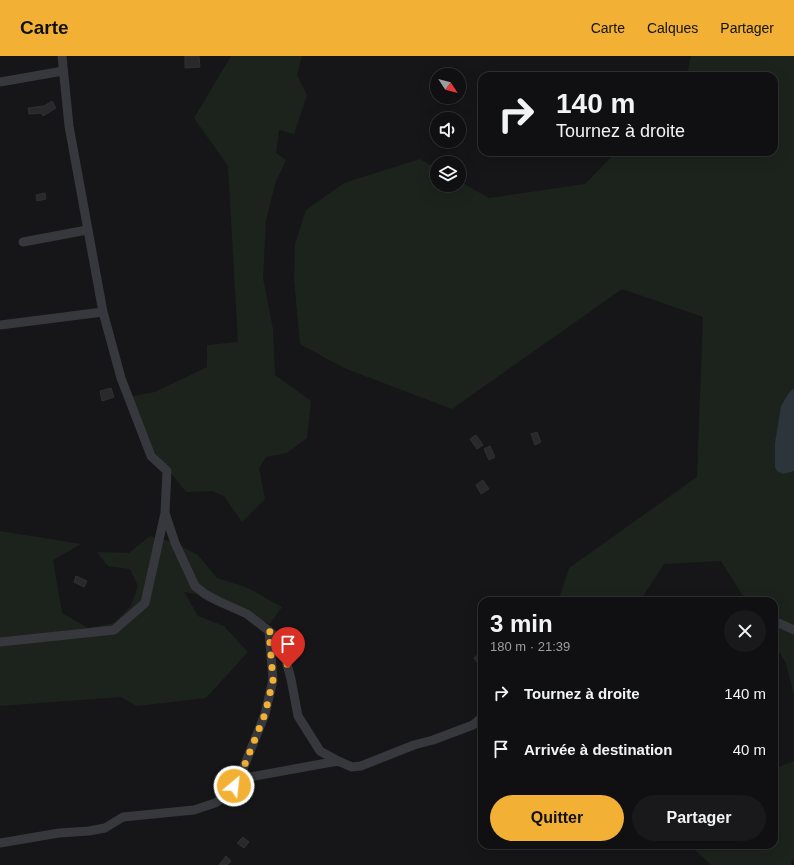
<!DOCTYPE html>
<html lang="fr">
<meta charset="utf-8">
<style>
body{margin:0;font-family:Arial,sans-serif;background:#19191b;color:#f1f3f6;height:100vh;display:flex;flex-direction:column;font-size:15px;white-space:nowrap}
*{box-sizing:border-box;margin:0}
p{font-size:13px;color:#9c9d9f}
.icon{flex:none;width:22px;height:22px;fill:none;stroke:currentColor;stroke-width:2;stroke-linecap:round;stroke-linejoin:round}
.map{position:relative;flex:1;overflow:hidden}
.panel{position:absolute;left:478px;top:541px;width:300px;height:252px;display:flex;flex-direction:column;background:#101012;border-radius:12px;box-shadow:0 4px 16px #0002,0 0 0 1px #303032}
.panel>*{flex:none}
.banner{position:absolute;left:478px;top:16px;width:300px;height:84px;border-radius:12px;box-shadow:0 4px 16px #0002,0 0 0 1px #303032;background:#101012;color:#f1f3f6;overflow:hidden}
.needle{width:26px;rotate:126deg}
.controls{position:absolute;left:430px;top:12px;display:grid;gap:8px}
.controls a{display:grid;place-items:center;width:36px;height:36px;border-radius:50%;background:#101012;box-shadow:0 4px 16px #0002,0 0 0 1px #303032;font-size:20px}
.pin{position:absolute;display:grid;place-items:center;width:34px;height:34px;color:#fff;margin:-41px -17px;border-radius:50% 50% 50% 0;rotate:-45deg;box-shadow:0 0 4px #0007}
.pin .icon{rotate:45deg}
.me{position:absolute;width:44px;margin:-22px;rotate:28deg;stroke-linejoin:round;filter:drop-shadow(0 0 3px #0008)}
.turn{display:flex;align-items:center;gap:14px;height:84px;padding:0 12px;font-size:18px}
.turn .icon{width:52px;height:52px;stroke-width:2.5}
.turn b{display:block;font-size:28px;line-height:34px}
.round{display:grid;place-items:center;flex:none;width:42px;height:42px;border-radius:21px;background:#19191b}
.headline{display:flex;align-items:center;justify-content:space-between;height:68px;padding:0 12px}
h1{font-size:24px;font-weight:700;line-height:30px}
.cta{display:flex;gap:8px;margin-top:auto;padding:8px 12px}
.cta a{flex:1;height:46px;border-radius:24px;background:#f2b134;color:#111;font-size:16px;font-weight:700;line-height:46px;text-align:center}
.cta a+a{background:#19191b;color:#f1f3f6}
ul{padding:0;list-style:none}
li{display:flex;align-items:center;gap:12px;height:56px;padding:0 12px}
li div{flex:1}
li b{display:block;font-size:15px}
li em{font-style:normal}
header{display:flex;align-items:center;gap:24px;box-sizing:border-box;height:56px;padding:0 20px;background:#f2b134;color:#111}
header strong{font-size:19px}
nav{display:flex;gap:22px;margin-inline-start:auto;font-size:14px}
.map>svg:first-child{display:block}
.green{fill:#1c231d}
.water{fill:#2c353c}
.building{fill:#29292c;stroke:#303034}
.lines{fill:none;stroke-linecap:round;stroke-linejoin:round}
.street{stroke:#37383d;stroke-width:9}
.route{stroke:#f2b134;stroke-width:7;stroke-dasharray:0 12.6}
</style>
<header>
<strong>Carte</strong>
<nav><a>Carte</a><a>Calques</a><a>Partager</a></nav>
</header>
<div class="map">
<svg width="794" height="809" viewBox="0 0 794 809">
<rect width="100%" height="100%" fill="#161618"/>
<path class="green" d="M231,0h71l-5,19 10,20 -13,39 -15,-4 -3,23 10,7 -11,24 -9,37 -3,57 10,51 2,46 36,26 -4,37 -20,15 -21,4 -7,11 6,31 -23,23 -18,-26 -12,-5 -26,1 -42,-53 -16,-42 27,-5 52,-25v-22l31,-3 -10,-176 -34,-48z
M691,0h103v640l-8,-33 -12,-19v-43h-28l-25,-40 -57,3 -24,37 -80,-5 9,-28 128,-91 6,-160 -81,-28 -170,120 -108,-41 -44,-24 -6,-65 1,-35 11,-34 38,-27 76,-24 17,10v16h22v-4l30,17 96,-14 31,-32h158v-76h-87z
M0,475l81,13 -28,16 9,53 26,15 26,-5 17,-17 7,-20 -8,-17 -22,-3 -11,-14 32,1 21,-17 25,7 23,12 19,23 29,9 36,20 -12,17 -63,-23 -11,-7 -12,-2 14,24 26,10 24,26 -42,46 -69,8 -16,-9 -121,9z
M794,705v97l-3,4 1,3h-81l-21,-20h84v-76z"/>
<path class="water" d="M794,332v83l-11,3 -6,-3 -2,-4v-24l6,-37 8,-13z"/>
<path class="building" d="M185,0h14l1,11 -15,1z
M52,45l4,7 -13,8 -2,-3 -12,1 -1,-6 16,-2z
M45,137l1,6 -9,2 -1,-6z
M111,332l3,9 -12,4 -2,-10z
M537,376l4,10 -6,3 -4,-11z
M476,379l7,10 -6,4 -7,-10z
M490,390l5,11 -6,3 -5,-11z
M483,424l6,9 -8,5 -5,-9z
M76,520l11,5 -3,6 -10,-5z
M482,595v17l-8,-10z
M243,781l6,5 -5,6 -7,-5z
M226,800l5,5 -4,4h-8z"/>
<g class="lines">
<path class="street" d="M0,26l63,-11
M23,186l64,-12
M0,269l103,-13
M774,565l20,9
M269,575l7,6 6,9 9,33 7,37 22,35 18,10
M0,586l114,-12 31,-27 20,-90
M239,723l99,-18 14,6 9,-1 53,-21 19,-5 40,-15 9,-8
M0,787l59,-10 30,-2 16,-3 18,-11 71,-7 21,-7 14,-9 10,-15 26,-65 8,-34 -4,-49 -22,-17 -29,-13 -13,-7 -10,-8 -20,-43 -10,-30 2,-42 -16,-15 -30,-78 -18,-66 -34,-186 -7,-70"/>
</g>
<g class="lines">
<path class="route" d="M234,730l5,-7 26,-65 8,-34 -4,-49c13,11 15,21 19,37"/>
</g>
</svg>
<div class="controls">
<a><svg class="needle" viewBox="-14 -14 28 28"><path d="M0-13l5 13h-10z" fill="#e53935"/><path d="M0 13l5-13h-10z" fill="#9c9d9f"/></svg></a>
<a><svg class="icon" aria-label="sound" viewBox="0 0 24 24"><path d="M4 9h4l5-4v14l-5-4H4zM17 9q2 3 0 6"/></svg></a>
<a><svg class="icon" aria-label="layers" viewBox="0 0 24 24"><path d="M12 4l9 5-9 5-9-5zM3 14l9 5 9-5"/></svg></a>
</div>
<div class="pin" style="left:288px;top:612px;background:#d93025"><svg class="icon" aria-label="arrive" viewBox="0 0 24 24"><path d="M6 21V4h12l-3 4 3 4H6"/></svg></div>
<svg class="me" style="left:234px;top:730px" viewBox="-20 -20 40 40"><circle r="17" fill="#f2b134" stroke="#fff" stroke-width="3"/><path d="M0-11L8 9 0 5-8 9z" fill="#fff"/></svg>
<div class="banner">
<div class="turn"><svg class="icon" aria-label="right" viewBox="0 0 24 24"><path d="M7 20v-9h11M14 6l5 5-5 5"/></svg><div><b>140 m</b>Tournez à droite</div></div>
</div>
<section class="panel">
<div class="headline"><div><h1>3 min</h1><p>180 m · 21:39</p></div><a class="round"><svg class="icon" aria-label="close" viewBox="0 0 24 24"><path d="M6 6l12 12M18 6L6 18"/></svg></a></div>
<ul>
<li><svg class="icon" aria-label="right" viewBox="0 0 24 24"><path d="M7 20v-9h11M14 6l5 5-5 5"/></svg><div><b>Tournez à droite</b></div><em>140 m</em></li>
<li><svg class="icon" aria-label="arrive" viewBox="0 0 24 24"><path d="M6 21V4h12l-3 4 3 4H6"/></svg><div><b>Arrivée à destination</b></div><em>40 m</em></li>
</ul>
<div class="cta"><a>Quitter</a><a>Partager</a></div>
</section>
</div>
